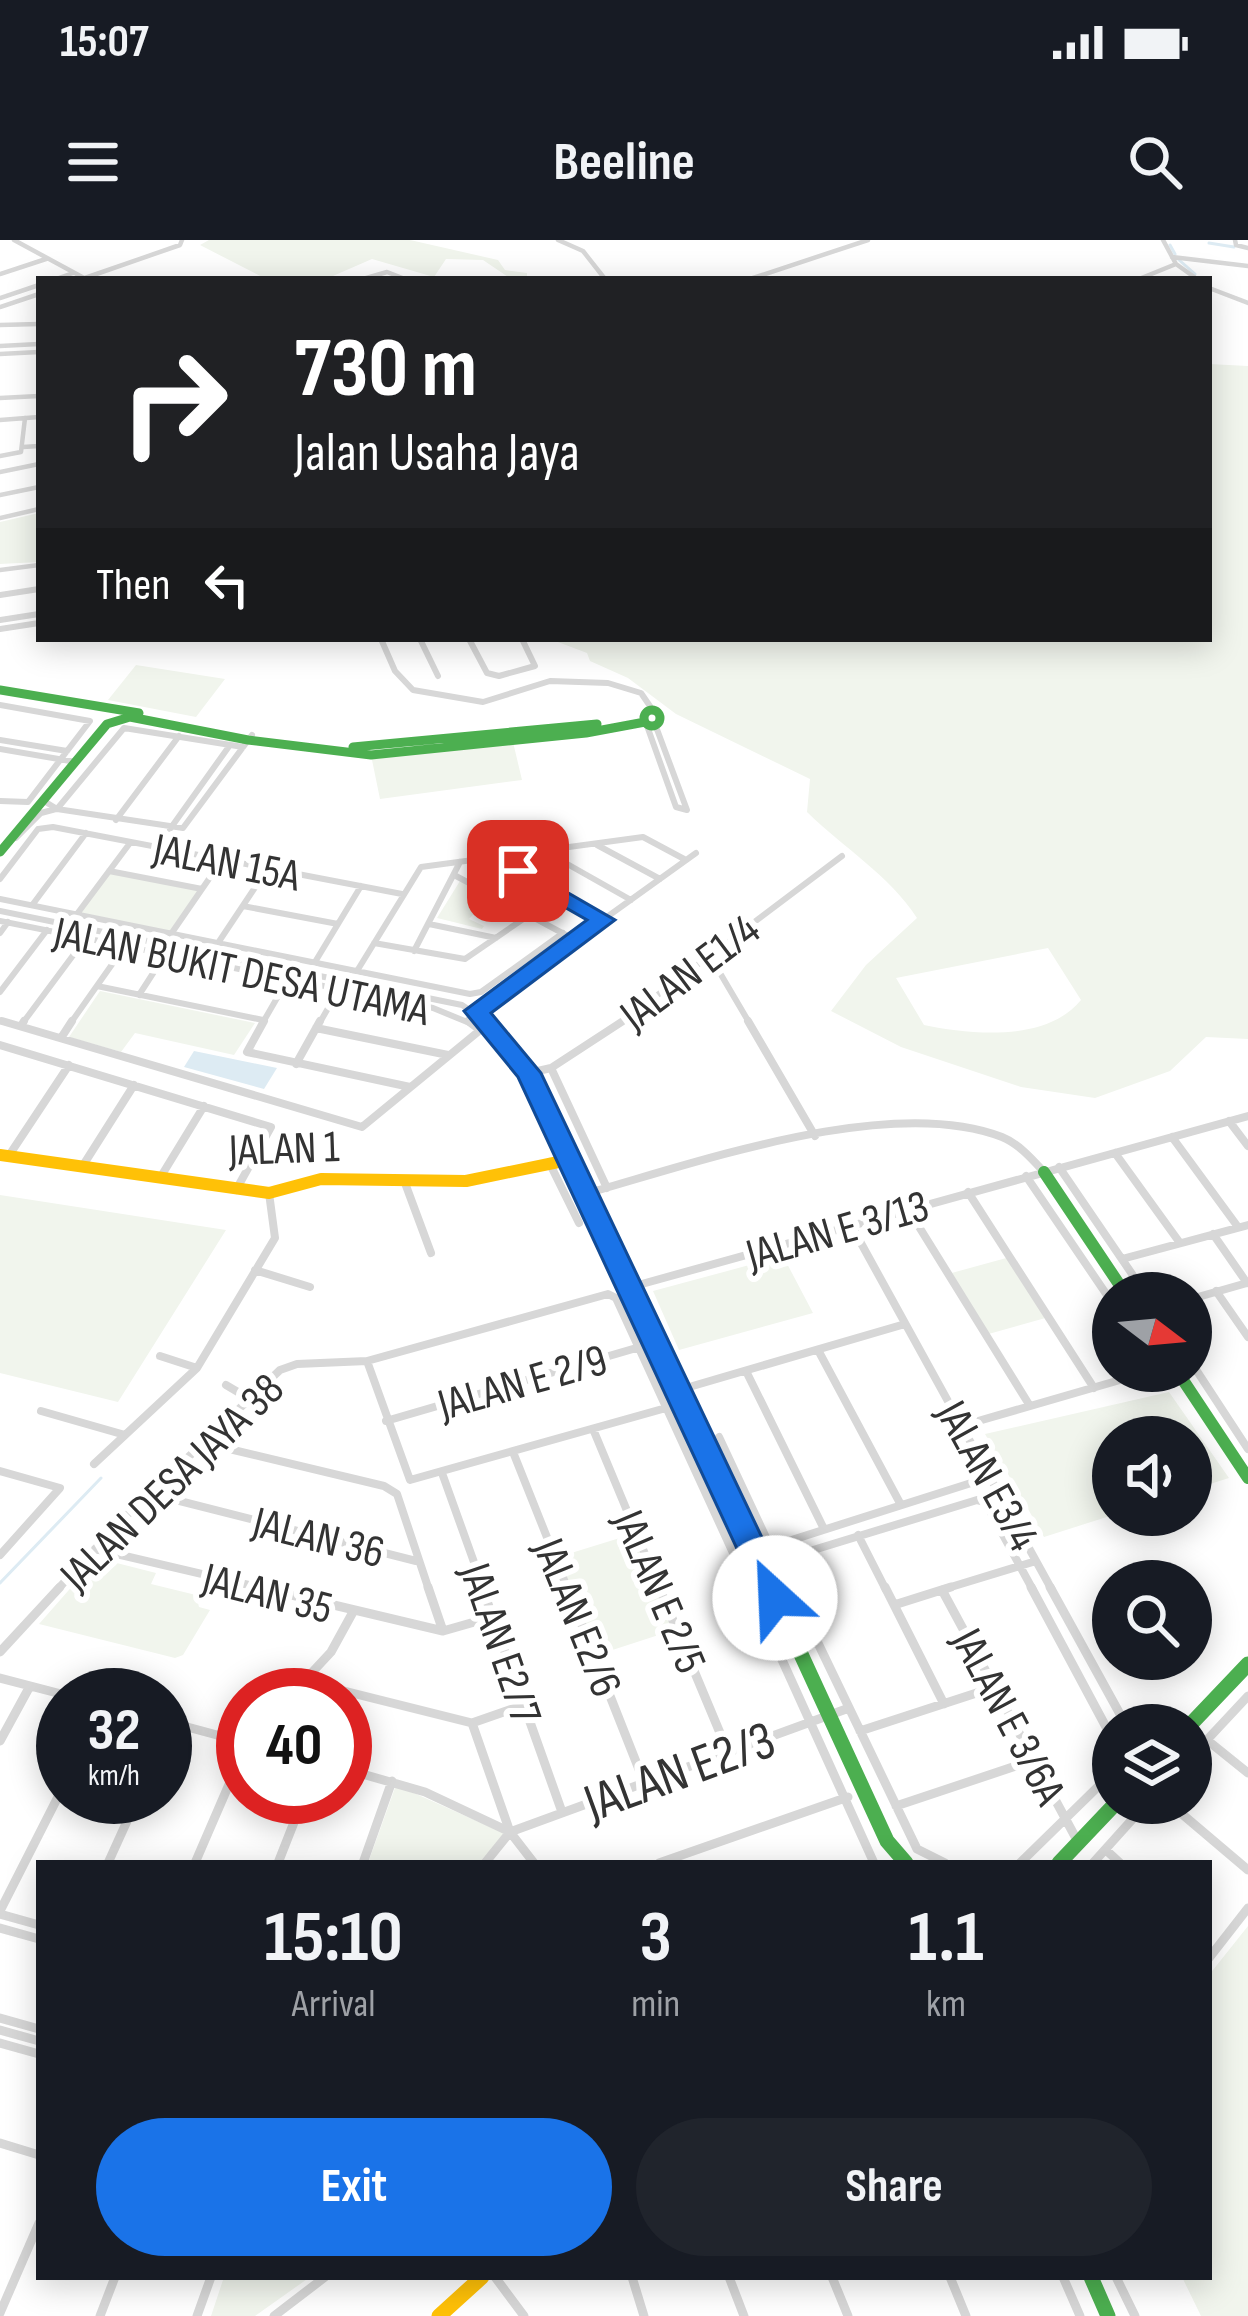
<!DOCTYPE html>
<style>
body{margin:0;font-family:"Sofia Sans Condensed",sans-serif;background:#20242c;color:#f1f3f6;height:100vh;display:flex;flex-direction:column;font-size:45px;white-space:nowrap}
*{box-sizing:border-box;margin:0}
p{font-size:39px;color:#9ea1a6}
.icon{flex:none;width:66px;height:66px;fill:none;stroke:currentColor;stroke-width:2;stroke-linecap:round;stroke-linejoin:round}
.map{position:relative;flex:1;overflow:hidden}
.drawer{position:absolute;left:36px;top:1620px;width:1176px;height:420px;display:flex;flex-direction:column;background:#171b24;border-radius:0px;box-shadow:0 6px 30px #0003}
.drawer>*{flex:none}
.guide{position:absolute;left:36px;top:36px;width:1176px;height:366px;border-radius:0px;box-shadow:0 6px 30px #0003;background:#202124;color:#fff;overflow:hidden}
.needle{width:78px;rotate:106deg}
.buttons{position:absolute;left:1092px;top:1032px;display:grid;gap:24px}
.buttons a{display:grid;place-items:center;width:120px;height:120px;border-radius:50%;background:#171b24;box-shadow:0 6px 30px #0003;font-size:60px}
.speed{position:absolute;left:36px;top:1428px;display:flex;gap:24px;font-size:60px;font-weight:700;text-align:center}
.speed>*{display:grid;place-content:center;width:156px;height:156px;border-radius:50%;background:#171b24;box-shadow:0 6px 30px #0003;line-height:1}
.speed small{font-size:30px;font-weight:400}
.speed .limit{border:18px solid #d22;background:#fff;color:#111}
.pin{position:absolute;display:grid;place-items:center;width:102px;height:102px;color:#fff;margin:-51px;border-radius:24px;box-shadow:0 6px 18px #0006}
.me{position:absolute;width:132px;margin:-66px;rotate:335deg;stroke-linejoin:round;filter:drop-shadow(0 0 9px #0008)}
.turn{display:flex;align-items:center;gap:42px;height:252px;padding:0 60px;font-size:54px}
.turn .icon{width:156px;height:156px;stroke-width:2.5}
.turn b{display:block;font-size:84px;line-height:102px}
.then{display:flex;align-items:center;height:114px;padding:0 60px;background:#0003;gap:24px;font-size:45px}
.eta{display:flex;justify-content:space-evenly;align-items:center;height:204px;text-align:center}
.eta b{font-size:72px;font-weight:700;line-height:84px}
.button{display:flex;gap:24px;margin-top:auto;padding:24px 60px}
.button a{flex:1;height:138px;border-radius:72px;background:#1a73e8;color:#fff;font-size:48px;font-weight:700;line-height:138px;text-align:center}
.button a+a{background:#20242c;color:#f1f3f6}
.status{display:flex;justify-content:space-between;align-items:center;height:84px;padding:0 60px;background:#171b24;direction:ltr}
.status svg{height:33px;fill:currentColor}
header{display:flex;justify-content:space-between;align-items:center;height:156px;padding:0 60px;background:#171b24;font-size:54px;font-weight:700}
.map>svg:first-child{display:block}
.green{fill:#f1f5ed;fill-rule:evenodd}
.water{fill:#ddebf3}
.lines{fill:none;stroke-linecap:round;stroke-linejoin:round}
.stream{stroke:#ddebf3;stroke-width:3}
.street-far3{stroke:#d7d7d7;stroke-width:4.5}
.street-far2{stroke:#d7d7d7;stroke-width:6}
.street-far1{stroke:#d7d7d7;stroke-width:8}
.street{stroke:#d7d7d7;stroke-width:9}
.fast-far2{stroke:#4caf50;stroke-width:9}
.fast-far1{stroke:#4caf50;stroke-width:12}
.fast{stroke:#4caf50;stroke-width:15}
.slow-far1{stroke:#ffc107;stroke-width:12}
.slow{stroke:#ffc107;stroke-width:15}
.route{fill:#1a73e8;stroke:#114b97;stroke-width:3}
.labels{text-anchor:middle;stroke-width:12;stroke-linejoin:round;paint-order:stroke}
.street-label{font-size:45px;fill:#333;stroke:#fff}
.near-street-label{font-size:54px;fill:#333;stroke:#fff}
</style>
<div class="status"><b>15:07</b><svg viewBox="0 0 49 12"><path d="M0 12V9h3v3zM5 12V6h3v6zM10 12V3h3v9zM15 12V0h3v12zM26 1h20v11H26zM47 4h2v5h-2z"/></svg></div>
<header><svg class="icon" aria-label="menu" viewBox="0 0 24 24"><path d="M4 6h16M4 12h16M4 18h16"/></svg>Beeline<svg class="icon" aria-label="search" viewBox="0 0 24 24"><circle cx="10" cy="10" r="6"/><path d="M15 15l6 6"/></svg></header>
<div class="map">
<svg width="1248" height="2076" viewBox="0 0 1248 2076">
<rect width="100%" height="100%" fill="#fff"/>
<path class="green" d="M209,0h201l88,20 7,10 22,3v6h-16l-28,-19 -37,-1 -12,18 -62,-18 -46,20h-60l-66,-34z
M1209,124l39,2v673l-42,-2 -36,34 -75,27 -74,-11 -120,-40 -70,-36 35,-46 51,-47c-28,-43 -73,-70 -110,-106l3,-33 -134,-65 -48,-36 -38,-17 -3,-8 -37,-14h659zM1048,708l33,52c-34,42 -109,35 -157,25l-28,-47z
M39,273v49l-39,2v-42z
M136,425l89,14 -29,38 -88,-17z
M513,502l9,38 -142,19 -9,-44z
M109,631l93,18 -31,45 -94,-20z
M460,641l49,24 -5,5 -18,-9 -17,18 15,7 -2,3 -45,-11z
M100,751l155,32 -21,32 -99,-22 -14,19 -52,-15z
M0,955l226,35 -108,172 -118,-29z
M783,1016l30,57 -134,37 -26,-59z
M1010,1017l39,60 -64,18 -37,-61z
M1169,1152l60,86 -38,12v-53h-78v78l-69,22 -59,-103z
M636,1293l41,96 -83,27 -39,-98z
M97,1318l59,15 -5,11 45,11 3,12 11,3 -27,45 -8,3 -136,-34z
M396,1545l110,49 -25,29h-113z
M1248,1686v390h-47l-19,-39h27v-302z
M224,2037h86l-55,39h-44z"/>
<path class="water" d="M194,811l83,17 -13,21 -80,-22z"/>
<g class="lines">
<path class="stream" d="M1209,3l25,4
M1170,5l5,9
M1178,19l17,15
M0,1343l101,-105"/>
<path class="street-far3" d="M14,0l70,38
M558,0l25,11 22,28
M1163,0l13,24 21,15
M1235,0l1,5 12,3
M1172,17l76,9
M0,34l46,-15
M56,39l17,-6
M82,39l98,-34 2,-5
M363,39l24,-7 18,7
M750,39l118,-39
M1139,39l37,-15
M1209,48l39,15
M0,58l39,-13
M0,67l39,-13
M0,85l39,-1
M0,106l39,-2
M0,114l39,-2
M0,158l39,-2
M0,180l39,-3
M23,207l16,-1
M0,216l21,-4 4,-34
M0,232l39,-8
M0,255l39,-8
M0,278l39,-9
M0,330l39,-5"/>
<path class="street-far2" d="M0,355l39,-6
M0,380l39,-6
M0,389l39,-6
M381,399l14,32 18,19 70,12 67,-21 58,2 33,10 13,19
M420,399l18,37
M469,399l18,34 12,3 36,-10 -13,-27
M0,465l90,16 -62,81 -28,-1
M646,483l30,84 11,3 -32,-86
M0,500l67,11
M0,509l76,13
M44,561l13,8 126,19 69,-93
M57,569l67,-81 119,19
M116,580l63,-84
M170,589l60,-84
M16,598l25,-25 15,-4
M597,605l63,34
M546,612l85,48
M495,619l108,61
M109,631l93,18
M456,636l110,59
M0,639l38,-50 15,-2 349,67
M0,659l470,95 11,-2 82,-59
M33,664l53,-71
M243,666l95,18
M0,671l462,94 29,19
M77,674l53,-71
M0,681l433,87 39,16
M429,684l67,14
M0,693l8,-11
M171,694l51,-74
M218,703l50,-75
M374,703l91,16 64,-44
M414,711l46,-89
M710,716l40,68
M315,722l46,-76
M357,731l64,-104 222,-30 43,23
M97,746l166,34
M0,752l47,-62
M139,755l33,-51
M476,771l220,-158
M0,781l12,3
M22,784l64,-86
M70,784l55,-78
M262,784l26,-45
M319,784l20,-35
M619,784l223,-168"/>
<path class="street-far1" d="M2,781l360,106 128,-105
M264,781l-17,31 163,35
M468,781l12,9
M488,781l40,49 43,86
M748,781l67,115
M21,786l3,-5
M316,788l132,27
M61,798l11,-17
M0,805l271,82 -35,63
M296,824l24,-43
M551,828l56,120
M529,833l22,-5 72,-47
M1229,881l19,25
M1172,897l66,90
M1115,913l65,90
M8,917l61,-92
M549,922l30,61
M82,927l52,-82
M1059,927l86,126
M1026,936l87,128
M160,938l44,-72
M405,943l26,70
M968,952l126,196
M588,953c111,-31 303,-99 414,-56 17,7 30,22 42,35
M908,969l122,197
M851,985l201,365
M1213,994l34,49
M1122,1019l126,-34
M255,1030l55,17
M631,1047l617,-171
M1216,1051l32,46
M1191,1059l56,-16
M818,1110l83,155
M160,1116l37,12
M367,1121l43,119 256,-72
M1191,1122l57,87
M746,1131l78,158
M226,1145l22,13
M679,1150l226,-66
M41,1171l84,24
M386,1181l271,-79
M961,1186l190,-55
M593,1189l67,161
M719,1197l51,109
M204,1203l180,43 13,8 32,96
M513,1212l55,138
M94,1224l103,-96 78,-130 -6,-45
M0,1231l60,17 -60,67
M442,1233l42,117
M152,1254l264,67
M858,1295l28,55
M95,1309l175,41
M754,1312l236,-75
M778,1320l15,30
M761,1326l216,-66 8,2 48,88
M57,1350l66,-71 157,-149 17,-6 70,-3 241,-67 8,4 134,292
M941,1350l95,-29"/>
<path class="street" d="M258,1347l185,44 49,-14
M428,1347l15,44
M482,1347l80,225
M567,1347l77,195
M659,1347l69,165
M749,1347l125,276
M791,1347l126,262 28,14
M885,1347l59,117
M1031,1347l82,153
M1050,1347l76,138
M942,1350l136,252
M894,1365l57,-18
M0,1412l60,-65
M0,1438l65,17
M304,1441l168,42
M291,1455l40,-43 22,-40
M165,1481l78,21
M472,1483l38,109 24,31
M472,1483l52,-18
M860,1491l135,-44
M165,1499l7,-16
M1207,1500l41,33
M0,1501l30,-55
M1191,1517l57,-61
M345,1529l80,23 85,40
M1169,1563l79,67
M896,1566l138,-46
M510,1592l339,-124
M1106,1610l14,13
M108,1623l30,-66
M195,1623l48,-111
M278,1623l26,-66
M363,1623l29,-82
M485,1623l25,-31
M659,1623l189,-66
M1020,1623l93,-91
M1093,1623l54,-60
M0,1671l63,-124
M0,1674l39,11
M0,1688l39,11
M1209,1718l39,-50
M0,1778l39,11
M0,1790l39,11
M0,1803l39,11
M0,1903l39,12
M495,2037l29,39
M632,2037l12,39
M729,2037l15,39
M832,2037l16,39
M950,2037l16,39
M1063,2037l17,39
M1116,2037l19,39
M0,2073l39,-90
M100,2076l15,-39
M197,2076l14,-39
M274,2076l51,-39"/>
<path class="fast-far2" d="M0,450l139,23
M644 478a8 8 0 1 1 16 0a8 8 0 1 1-16 0Z
M353,507l244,-23
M0,612l107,-128 23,-7 118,23 123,15 215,-22 59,-11"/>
<path class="fast-far1" d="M573,919l199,431
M1044,932l81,121
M1177,1131l71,107"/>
<path class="fast" d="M770,1347l117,254 19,22
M1190,1485l58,-61
M1059,1623l57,-60
M1091,2037l17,39"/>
<path class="slow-far1" d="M0,915l269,38 52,-14 145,2 107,-22"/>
<path class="slow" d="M439,2076l43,-39"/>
</g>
<path class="route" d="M518,624l97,56 -124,93 50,60 245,515 4,10 -4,9 -11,4 -11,-4 -246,-530 -54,-66 123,-91 -77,-44v-10z"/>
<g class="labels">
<g class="street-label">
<text transform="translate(227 621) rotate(11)" y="16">JALAN 15A</text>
<text transform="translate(242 730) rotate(12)" y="16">JALAN BUKIT DESA UTAMA</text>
<text transform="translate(689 731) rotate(-37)" y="16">JALAN E1/4</text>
<text transform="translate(284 907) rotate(-2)" y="16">JALAN 1</text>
<text transform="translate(837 989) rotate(-16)" y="16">JALAN E 3/13</text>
<text transform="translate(522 1141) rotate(-16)" y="16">JALAN E 2/9</text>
<text transform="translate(989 1235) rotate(61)" y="16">JALAN E3/4</text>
<text transform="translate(171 1241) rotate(-44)" y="16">JALAN DESA JAYA 38</text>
<text transform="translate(319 1296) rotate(14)" y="16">JALAN 36</text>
<text transform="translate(661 1351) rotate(67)" y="16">JALAN E 2/5</text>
<text transform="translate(268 1352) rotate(14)" y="16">JALAN 35</text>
<text transform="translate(579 1377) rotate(68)" y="16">JALAN E2/6</text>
<text transform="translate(502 1403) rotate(71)" y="16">JALAN E2/7</text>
<text transform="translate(1010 1476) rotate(62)" y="16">JALAN E 3/6A</text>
</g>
<g class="near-street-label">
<text transform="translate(679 1530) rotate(-20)" y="19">JALAN E2/3</text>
</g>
</g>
</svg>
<div class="buttons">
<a><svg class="needle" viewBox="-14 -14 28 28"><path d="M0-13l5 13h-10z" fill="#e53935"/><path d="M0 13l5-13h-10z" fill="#9ea1a6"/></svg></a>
<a><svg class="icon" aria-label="sound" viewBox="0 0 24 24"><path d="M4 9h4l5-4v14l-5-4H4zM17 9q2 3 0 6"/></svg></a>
<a><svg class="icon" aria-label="search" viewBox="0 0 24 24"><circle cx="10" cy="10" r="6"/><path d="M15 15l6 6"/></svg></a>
<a><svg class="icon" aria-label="layers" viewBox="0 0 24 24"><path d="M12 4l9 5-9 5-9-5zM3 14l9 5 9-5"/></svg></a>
</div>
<div class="speed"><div>32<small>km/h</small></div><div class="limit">40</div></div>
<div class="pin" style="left:518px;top:631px;background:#d93025"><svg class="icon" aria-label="arrive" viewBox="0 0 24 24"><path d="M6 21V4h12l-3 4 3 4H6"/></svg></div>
<svg class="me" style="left:775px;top:1358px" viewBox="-20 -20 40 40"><circle r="19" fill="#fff"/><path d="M0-13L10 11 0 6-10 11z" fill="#1a73e8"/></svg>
<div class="guide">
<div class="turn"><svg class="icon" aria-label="right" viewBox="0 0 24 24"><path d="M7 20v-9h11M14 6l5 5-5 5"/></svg><div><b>730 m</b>Jalan Usaha Jaya</div></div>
<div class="then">Then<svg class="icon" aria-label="left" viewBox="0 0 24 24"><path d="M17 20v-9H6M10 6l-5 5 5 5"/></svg></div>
</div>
<section class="drawer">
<div class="eta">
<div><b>15:10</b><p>Arrival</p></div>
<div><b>3</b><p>min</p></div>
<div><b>1.1</b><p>km</p></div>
</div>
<div class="button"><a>Exit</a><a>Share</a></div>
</section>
</div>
